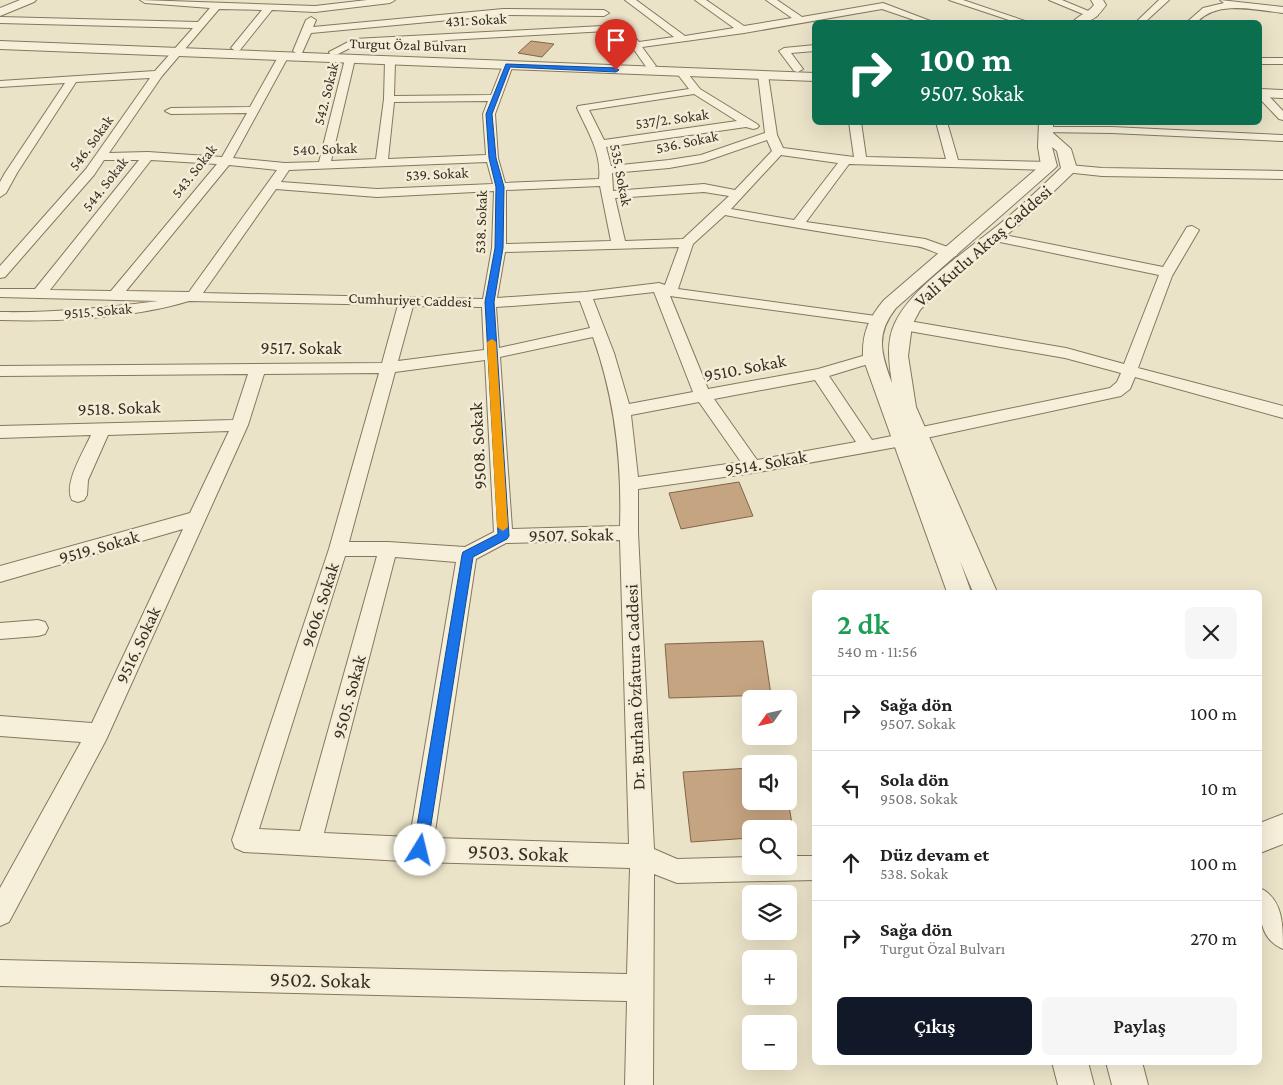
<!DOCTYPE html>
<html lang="tr">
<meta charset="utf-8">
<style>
body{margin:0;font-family:"Crimson Pro",serif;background:#f6f6f6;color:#222;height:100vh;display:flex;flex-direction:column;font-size:19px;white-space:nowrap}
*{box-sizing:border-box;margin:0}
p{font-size:16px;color:#767676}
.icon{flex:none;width:28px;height:28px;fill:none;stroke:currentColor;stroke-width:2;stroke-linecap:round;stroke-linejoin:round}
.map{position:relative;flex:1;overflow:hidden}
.details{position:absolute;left:812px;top:590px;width:450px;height:475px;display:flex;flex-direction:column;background:#fff;border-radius:8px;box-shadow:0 5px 20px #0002}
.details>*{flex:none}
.guide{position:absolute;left:812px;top:20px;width:450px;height:105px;border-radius:8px;box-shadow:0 5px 20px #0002;background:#0b6e4f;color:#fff;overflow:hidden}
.needle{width:32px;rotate:236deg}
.fabs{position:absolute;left:742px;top:690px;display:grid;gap:10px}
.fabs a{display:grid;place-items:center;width:55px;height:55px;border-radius:8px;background:#fff;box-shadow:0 5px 20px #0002;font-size:25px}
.pin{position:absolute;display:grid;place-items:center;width:42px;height:42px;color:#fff;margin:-51px -21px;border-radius:50% 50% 50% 0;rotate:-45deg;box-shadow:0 0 5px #0007}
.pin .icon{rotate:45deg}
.me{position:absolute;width:55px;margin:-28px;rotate:9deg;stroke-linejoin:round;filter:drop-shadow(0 0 4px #0008)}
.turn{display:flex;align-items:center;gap:18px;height:105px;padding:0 25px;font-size:22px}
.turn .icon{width:65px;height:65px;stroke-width:2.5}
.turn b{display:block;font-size:35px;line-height:42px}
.round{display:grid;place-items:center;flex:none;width:52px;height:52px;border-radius:8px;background:#f6f6f6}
.overview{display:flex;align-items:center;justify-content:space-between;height:85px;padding:0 25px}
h1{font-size:30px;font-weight:600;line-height:38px;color:#1e9e55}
.button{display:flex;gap:10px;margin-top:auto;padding:10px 25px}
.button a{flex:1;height:58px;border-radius:8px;background:#111827;color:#fff;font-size:20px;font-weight:600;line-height:58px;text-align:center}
.button a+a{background:#f6f6f6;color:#222}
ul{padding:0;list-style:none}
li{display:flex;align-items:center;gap:15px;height:75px;padding:0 25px;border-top:1px solid #e0e0e0}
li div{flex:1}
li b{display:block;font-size:19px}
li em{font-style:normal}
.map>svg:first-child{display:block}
.building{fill:#c5a481;stroke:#826447}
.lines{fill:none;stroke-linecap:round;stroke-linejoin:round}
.minor-casing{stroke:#85775f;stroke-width:2}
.tertiary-casing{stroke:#85775f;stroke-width:2}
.minor{fill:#f6f0db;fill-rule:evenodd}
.tertiary{fill:#f6f0db;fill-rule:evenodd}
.route{fill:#1a73e8;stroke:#114b97}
.slow{fill:#f59e0b}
.labels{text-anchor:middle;stroke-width:5;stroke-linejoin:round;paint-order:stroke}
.far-street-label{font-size:15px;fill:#372e21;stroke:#f3edd7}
.street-label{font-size:18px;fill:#372e21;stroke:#f3edd7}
.near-street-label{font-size:21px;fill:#372e21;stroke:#f3edd7}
</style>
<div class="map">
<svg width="1283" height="1085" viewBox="0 0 1283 1085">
<rect width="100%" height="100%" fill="#ebe3c8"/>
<path class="building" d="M531,41l23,3 -12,13 -24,-4z
M739,482l14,34 -72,13 -12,-36z
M763,641l8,54 -102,3 -4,-54z
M751,768v33h37l6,34h-5v-6h-38v9l-60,4 -8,-70z"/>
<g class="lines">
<g class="minor-casing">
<path id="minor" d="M140,0l175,6 52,-6h28l-5,3 -75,9 -43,-2 -32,40 -4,1 -5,-3 31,-38 -43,-1 -57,67 -53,77 39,-1 74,5 25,-44 -76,1 -6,-3 6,-3 79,-1 28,-50 5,-3 5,3 -55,101 52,5 34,-1 26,-103 5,-3 5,3 -24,102 45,-2 8,-60 1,-38 5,-3 5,3 -1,35 97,-1 12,-30 5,-3 4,1 1,2 -18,49 3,44 7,25 94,-4c3,-26 -12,-49 -22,-71l1,-2 111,-17 -13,-17 5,-3 4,1 15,19 57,35 2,2 -2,2 -4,1 -7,-2 -140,20 5,19 58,-6 32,-5 64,-22 -7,-58 5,-3 5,3 9,60 6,13 71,9 -5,-35h12l5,35 80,2 -10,-37h11l11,38 91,2 6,4 -6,4 -200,-6 -43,58 119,17 31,11 2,3 -2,3c-13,3 -28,-9 -41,-10 -63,-9 -127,-19 -190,-31l-32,29 -15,45 198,27 5,1 2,3 -2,3 -5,1 -206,-28 38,93 110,-20 55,-16 5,2 3,3 -3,3 -49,15 43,64 30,-6 6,2 2,4 -2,4 -6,2 -149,27 -115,16v44l16,316 23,10 74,-2v9h38v-10h26v24l-138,3 -23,-9 -1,211h-28l2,-84 -627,-15v-26l627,14 3,-106 -210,-6 -176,-10 -9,-4 -3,-8 97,-291 50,-176 -115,1 -16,51 -142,315 -97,182 -9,4v-38l81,-146 -81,-6v-20l92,7 91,-194 -183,53v-16l190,-53 39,-82 -121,4 -20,45 -1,15 -3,5 -6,2 -6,-2c-9,-16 12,-49 19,-65l-91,3v-12l233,-6 15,-46 -248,2v-10l382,-3 16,-58 -209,-4c-55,17 -132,21 -189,19v-8c52,1 106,-4 158,-11l-158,-4v-8h35l104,-129h-35l-10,15 -89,102 -5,1v-12l86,-97 64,-91 -74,4 -59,91 -11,20 -6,4v-15l5,-9 60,-90 -65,4v-6l155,-10 38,-43 -193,-5v-6l198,5 12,-14 -65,-5zM694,94l43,27 -133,19 -15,-30zM488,101l-5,13 3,41 -98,4 6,-57zM767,140l5,11 -37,39 -31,-6 -91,7 -1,-18 57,-5 34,-6zM781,155l57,8 -44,57 -63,-11zM151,160l66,4 -106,127 -61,-1zM487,162l6,22 -116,5 -96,-7 8,-12zM229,165l48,5 -88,122 -63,-1zM600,186l11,55 -105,3v-54zM276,189l101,8 117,-6 -2,57 -9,51 -280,-6zM704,192l25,4 -46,43 -58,2 -10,-43zM679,247l-14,38 -6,-2 -74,9 -88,6 8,-46zM654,292l39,100 -64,12 -15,-51 -21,-54zM580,301l10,27 -91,20 -3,-41zM413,306l69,1 2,43 -86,11zM593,337c22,62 29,123 27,189l-108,3 -12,-172zM485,360l9,172 -29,15 -77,-5h-39l46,-170zM815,380l41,62 -99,18 -43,-61zM699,402l42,60 -103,15 -7,-62zM620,540l9,304 -195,-6 42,-279 30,-16zM345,556h32l-77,275 -41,-2zM395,557l61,5 -46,275 -86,-4z
M625,0h11l49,36 49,-8 -39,-28h11l38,26 48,-8 -26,-18h11l25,17 81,-14 50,19h-13l-38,-13 -138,24 -102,14 14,19 -5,3 -4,-1 -22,-31 2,-2h6l6,7 35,-5z
M949,0h14l65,22h-13z
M1049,0h13l36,15 -2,2h-6z
M1159,0h10l-24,22h-9z
M1220,0l63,7v6c-28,-3 -65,-13 -86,9h-10l16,-14 21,-5z
M503,9l101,1 5,3 -5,3 -101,-1 -192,18 -9,20 -4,1 -5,-3 13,-31 5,-3 5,3 -3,7z
M622,25l3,1v4l-269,15 -18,9h-8l-1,-2 25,-13z
M815,45v6l-24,2 12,16 -5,3 -4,-1 -15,-20 5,-3z
M1260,58h23v6h-23z
M1260,90l4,1 19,20v9l-4,-1 -19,-20z
M1047,127h65l171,8v6l-171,-8 -69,-1 -2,-2 2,-2z
M1069,165l33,3 181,3v8l-181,-3 -37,-4 -2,-3 2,-3z
M1192,226l7,4 -27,46 -34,92 145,38v12l-148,-41 -5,12 -9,7 -204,44 -6,-2 -2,-4 2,-4 6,-2 193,-40 7,-6 4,-9 -56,-15 -162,-28 -5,-2 -2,-3 2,-3 5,-2 163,28 58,16 35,-89 -164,-34 -5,-1 -2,-3 2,-3 5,-1 168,34 24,-40z
M38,620l7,2 3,6 -3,6 -7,2 -38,3v-16z
M1260,888c23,11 23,37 23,61 -26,-11 -23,-37 -23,-61z"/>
</g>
<g class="tertiary-casing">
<path id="tertiary" d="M20,0h16l-2,2 -34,14v-8z
M1091,0h12l3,5c-11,15 -14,17 -33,17 4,-6 15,-9 21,-17z
M0,41l815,32v8l-815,-32z
M1260,89l23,1v8l-23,-1z
M1039,122h14v11l18,16 6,20 -56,54 -91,76 -10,11 -8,15 -4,31 8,51 81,185h-24l-13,-31 11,31h-24l-84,-234c-1,-24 5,-39 21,-58l157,-135 -3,-18zM1052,147l5,4 4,17c-17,16 -35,34 -53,49 -33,29 -95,67 -113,106 -9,18 -6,40 -3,60 -11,-29 -17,-49 4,-75l158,-139 3,-3z
M1283,814v30l-23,9v-30z
M1052,1062h36l6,23h-36z
M1106,1062h36l6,23h-36z"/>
</g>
<use href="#minor" class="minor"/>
<use href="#tertiary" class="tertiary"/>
</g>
<path class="route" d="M506,64l110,4 3,2 -3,2 -106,-5 -18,47 4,44 8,29 -1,61 -9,54 15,234 -2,3 -34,18 -46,293 -2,5 -5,2 -5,-2 -2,-5 49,-295 1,-3 35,-18 -13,-232 10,-54 1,-61 -7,-29 -3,-44z"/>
<path class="slow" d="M492,339l4,3 12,185 -5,4 -6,-4 -10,-185z"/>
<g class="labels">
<g class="far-street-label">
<text transform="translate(476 20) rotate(-3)" y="5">431. Sokak</text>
<text transform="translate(408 45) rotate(2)" y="5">Turgut Özal Bulvarı</text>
<text transform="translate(326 94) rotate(-76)" y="5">542. Sokak</text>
<text transform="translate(672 119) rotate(-8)" y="5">537/2. Sokak</text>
<text transform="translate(687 142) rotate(-12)" y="5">536. Sokak</text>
<text transform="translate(91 143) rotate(-54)" y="5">546. Sokak</text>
<text transform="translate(325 149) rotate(-2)" y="5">540. Sokak</text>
<text transform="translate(194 171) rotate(-52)" y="5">543. Sokak</text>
<text transform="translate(437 174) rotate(-3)" y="5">539. Sokak</text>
<text transform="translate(621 175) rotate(79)" y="5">535. Sokak</text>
<text transform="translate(105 184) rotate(-52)" y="5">544. Sokak</text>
<text transform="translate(481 222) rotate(-88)" y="5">538. Sokak</text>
<text transform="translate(410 300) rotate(2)" y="5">Cumhuriyet Caddesi</text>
<text transform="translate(98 311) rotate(-5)" y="5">9515. Sokak</text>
</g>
<g class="street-label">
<text transform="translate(983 246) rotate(-41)" y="6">Vali Kutlu Aktaş Caddesi</text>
<text x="301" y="354">9517. Sokak</text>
<text transform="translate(745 368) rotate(-11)" y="6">9510. Sokak</text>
<text transform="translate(119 408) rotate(-2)" y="6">9518. Sokak</text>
<text transform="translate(478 446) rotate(-93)" y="6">9508. Sokak</text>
<text transform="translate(766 463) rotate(-10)" y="6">9514. Sokak</text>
<text transform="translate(571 535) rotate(-1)" y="6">9507. Sokak</text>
<text transform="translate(99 547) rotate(-16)" y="6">9519. Sokak</text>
<text transform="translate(320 605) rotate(-72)" y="6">9606. Sokak</text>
<text transform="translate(138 645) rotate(-65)" y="6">9516. Sokak</text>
<text transform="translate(635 687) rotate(-92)" y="6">Dr. Burhan Özfatura Caddesi</text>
<text transform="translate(349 697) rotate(-75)" y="6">9505. Sokak</text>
</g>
<g class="near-street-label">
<text transform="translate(518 853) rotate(2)" y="7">9503. Sokak</text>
<text transform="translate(320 980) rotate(1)" y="7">9502. Sokak</text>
</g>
</g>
</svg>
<div class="fabs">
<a><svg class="needle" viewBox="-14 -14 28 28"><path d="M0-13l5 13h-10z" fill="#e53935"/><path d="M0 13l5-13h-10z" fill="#767676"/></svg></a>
<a><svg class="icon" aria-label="sound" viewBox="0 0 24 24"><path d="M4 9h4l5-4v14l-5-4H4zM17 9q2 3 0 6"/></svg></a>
<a><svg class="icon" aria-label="search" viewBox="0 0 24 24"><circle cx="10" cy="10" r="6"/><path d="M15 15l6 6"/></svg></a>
<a><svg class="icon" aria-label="layers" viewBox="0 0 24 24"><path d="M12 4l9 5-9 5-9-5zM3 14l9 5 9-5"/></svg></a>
<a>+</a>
<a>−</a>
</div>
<div class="pin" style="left:616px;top:70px;background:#d93025"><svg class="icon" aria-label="arrive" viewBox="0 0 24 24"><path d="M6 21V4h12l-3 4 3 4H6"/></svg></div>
<svg class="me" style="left:420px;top:850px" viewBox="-20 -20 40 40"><circle r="19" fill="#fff"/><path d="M0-13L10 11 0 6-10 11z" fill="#1a73e8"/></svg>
<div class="guide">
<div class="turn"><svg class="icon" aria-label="right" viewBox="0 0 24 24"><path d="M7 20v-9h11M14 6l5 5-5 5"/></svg><div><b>100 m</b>9507. Sokak</div></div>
</div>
<section class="details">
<div class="overview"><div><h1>2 dk</h1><p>540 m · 11:56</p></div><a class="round"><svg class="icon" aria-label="close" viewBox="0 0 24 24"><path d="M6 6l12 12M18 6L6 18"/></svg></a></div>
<ul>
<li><svg class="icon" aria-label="right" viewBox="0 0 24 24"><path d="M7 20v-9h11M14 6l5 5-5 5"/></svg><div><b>Sağa dön</b><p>9507. Sokak</p></div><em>100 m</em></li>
<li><svg class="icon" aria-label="left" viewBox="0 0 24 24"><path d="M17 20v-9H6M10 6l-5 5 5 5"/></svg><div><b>Sola dön</b><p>9508. Sokak</p></div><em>10 m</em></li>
<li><svg class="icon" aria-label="ahead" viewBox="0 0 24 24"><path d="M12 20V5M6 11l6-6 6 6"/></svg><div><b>Düz devam et</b><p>538. Sokak</p></div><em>100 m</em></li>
<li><svg class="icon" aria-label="right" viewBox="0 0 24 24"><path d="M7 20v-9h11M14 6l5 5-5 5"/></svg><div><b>Sağa dön</b><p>Turgut Özal Bulvarı</p></div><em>270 m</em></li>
</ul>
<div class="button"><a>Çıkış</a><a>Paylaş</a></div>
</section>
</div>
